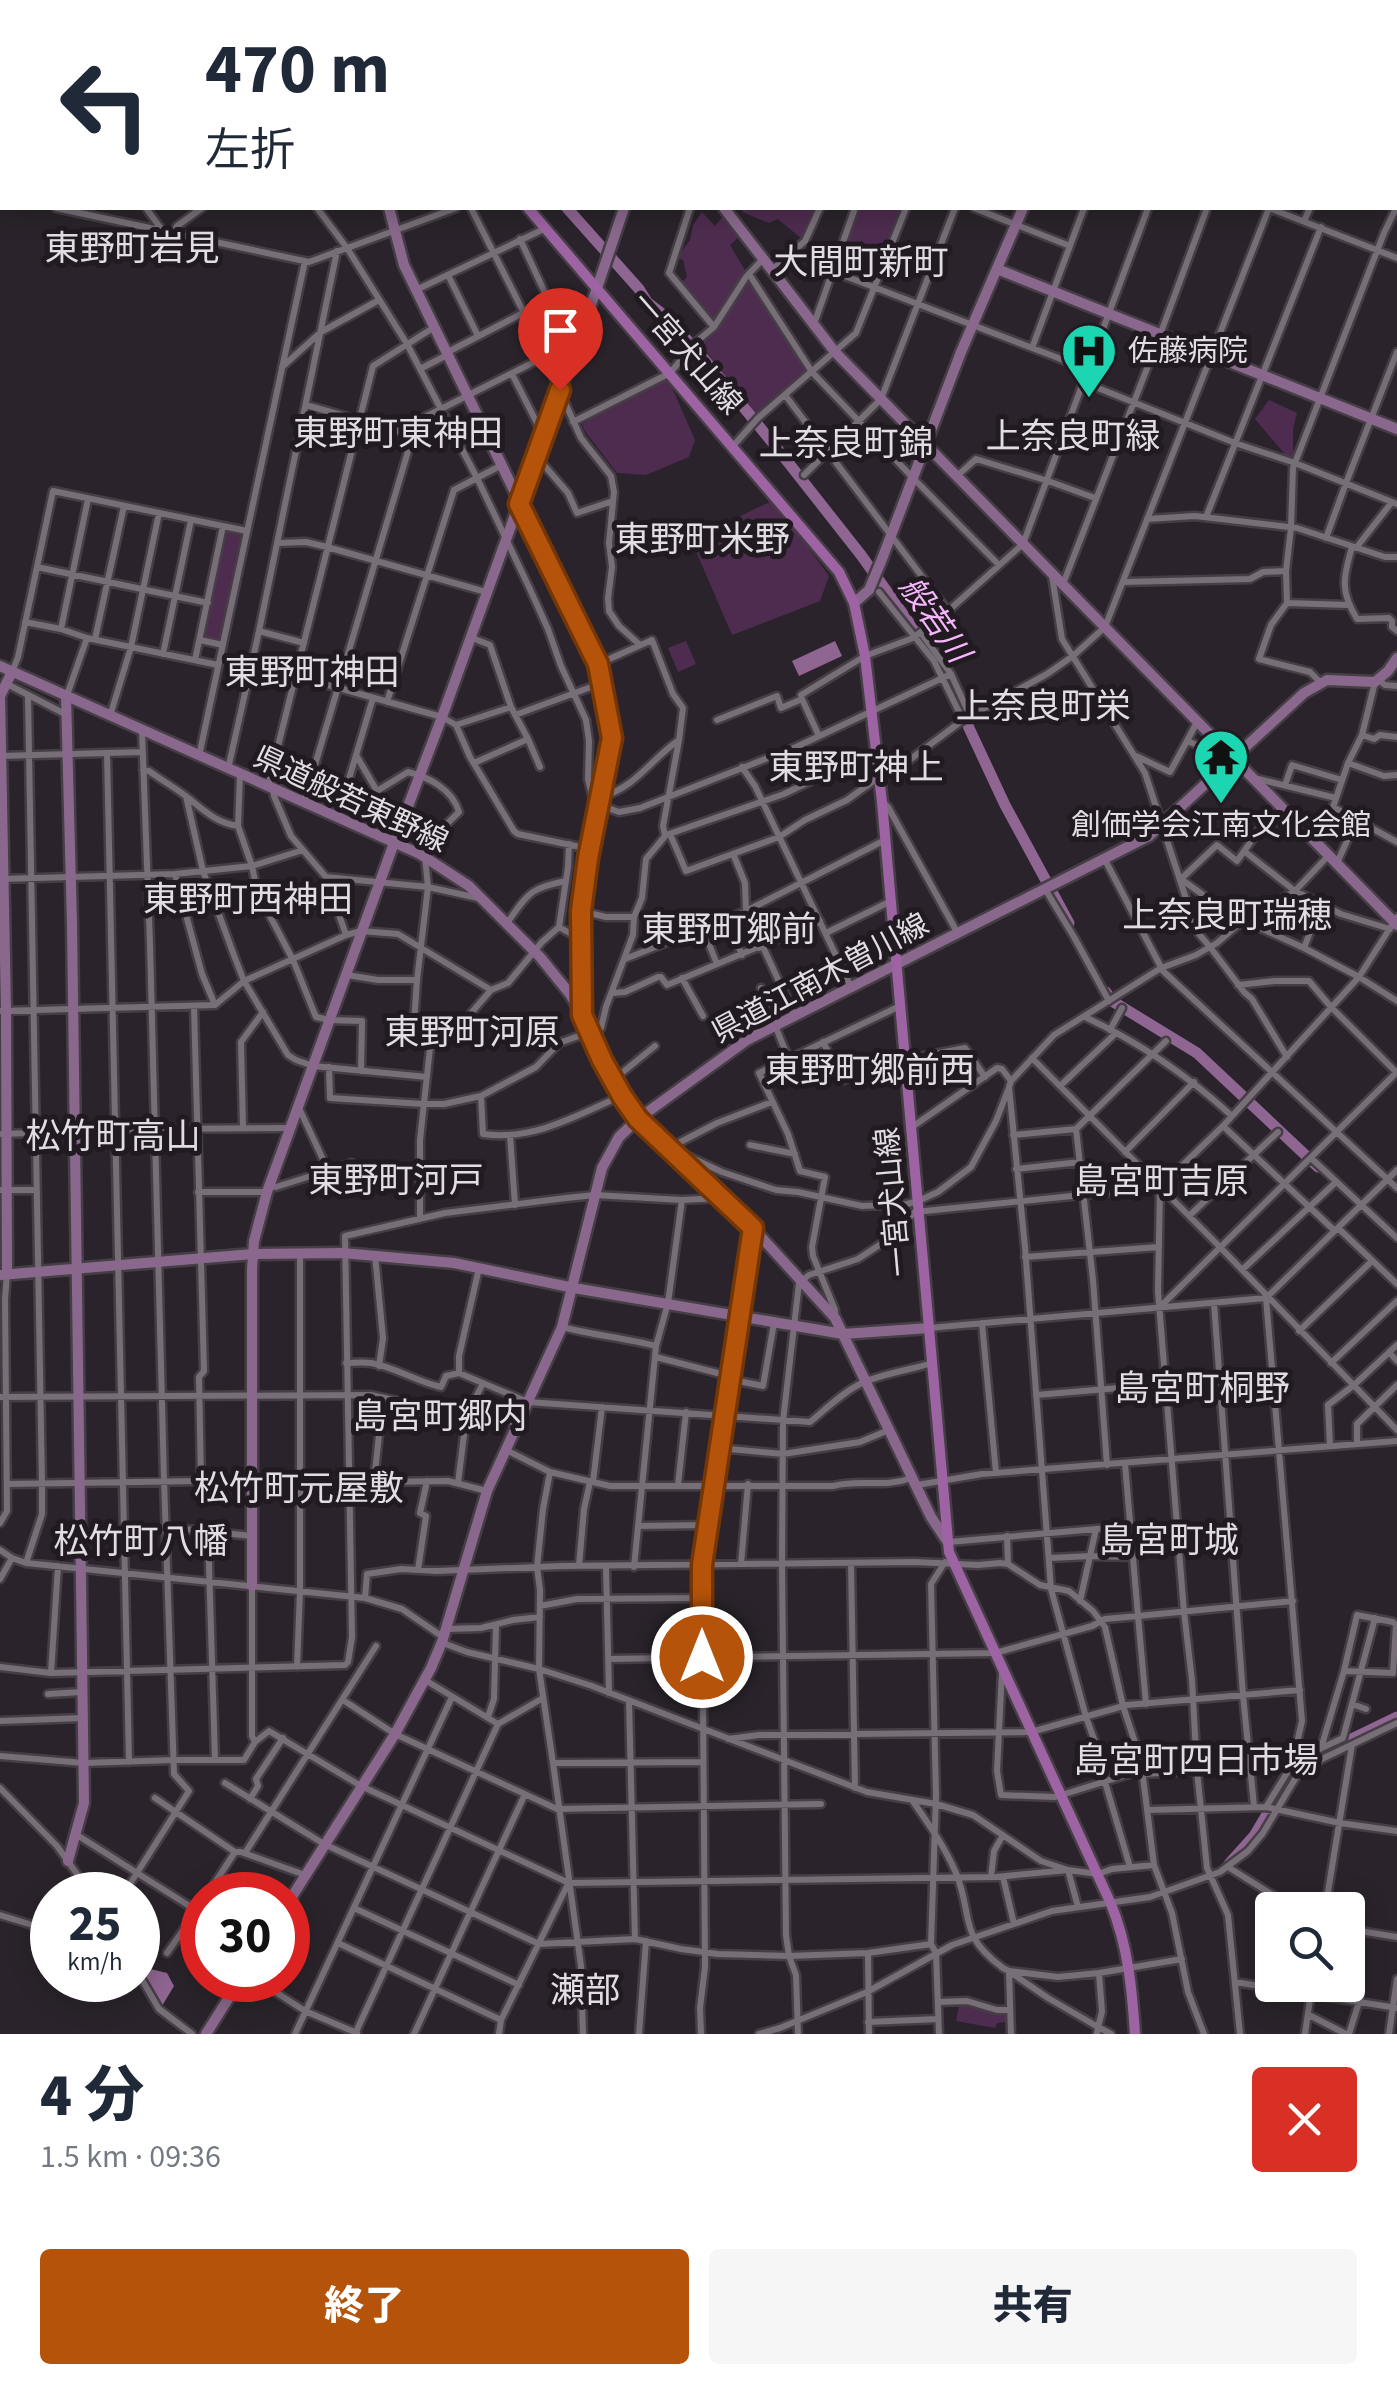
<!DOCTYPE html>
<html lang="ja">
<meta charset="utf-8">
<style>
body{margin:0;font-family:"Source Sans 3","Noto Sans JP",sans-serif;background:#f6f6f7;color:#1f2937;height:100vh;display:flex;flex-direction:column;font-size:38px;white-space:nowrap}
*{box-sizing:border-box;margin:0}
p{font-size:32px;color:#747a83}
.icon{flex:none;width:55px;height:55px;fill:none;stroke:currentColor;stroke-width:2;stroke-linecap:round;stroke-linejoin:round}
.map{position:relative;height:2034px;overflow:hidden}
.panel{display:flex;flex-direction:column;background:#fff;flex:1}
.panel>*{flex:none}
.guide{position:absolute;left:0px;top:0px;width:1398px;height:210px;box-shadow:0 5px 25px #0003;background:#fff;color:#1f2937;overflow:hidden}
.tools{position:absolute;left:1255px;top:1892px;display:grid;gap:20px}
.tools a{display:grid;place-items:center;width:110px;height:110px;border-radius:10px;background:#fff;box-shadow:0 5px 25px #0003;font-size:50px}
.speed{position:absolute;left:30px;top:1872px;display:flex;gap:20px;font-size:50px;font-weight:700;text-align:center}
.speed>*{display:grid;place-content:center;width:130px;height:130px;border-radius:50%;background:#fff;box-shadow:0 5px 25px #0003;line-height:1}
.speed small{font-size:25px;font-weight:400}
.speed .limit{border:15px solid #d22;background:#fff;color:#111}
.pin{position:absolute;display:grid;place-items:center;width:85px;height:85px;color:#fff;margin:-102px -42px;border-radius:50% 50% 50% 0;rotate:-45deg;box-shadow:0 0 10px #0007}
.pin .icon{rotate:45deg}
.me{position:absolute;width:110px;margin:-55px;rotate:0deg;stroke-linejoin:round;filter:drop-shadow(0 0 8px #0008)}
.turn{display:flex;align-items:center;gap:35px;height:210px;padding:0 40px;font-size:45px}
.turn .icon{width:130px;height:130px;stroke-width:2.5}
.turn b{display:block;font-size:70px;line-height:85px}
.round{display:grid;place-items:center;flex:none;width:105px;height:105px;border-radius:10px;background:#f6f6f7}
.summary{display:flex;align-items:center;justify-content:space-between;height:170px;padding:0 40px}
h1{font-size:60px;font-weight:800;line-height:75px}
.primary-button{display:flex;gap:20px;margin-top:auto;padding:20px 40px}
.primary-button a{flex:1;height:115px;border-radius:10px;background:#b45309;color:#fff;font-size:40px;font-weight:800;line-height:115px;text-align:center}
.primary-button a+a{background:#f6f6f7;color:#1f2937}
.map>svg:first-child{display:block}
.green{fill:#4e2c50}
.water{fill:#8f6592}
.lines{fill:none;stroke-linecap:round;stroke-linejoin:round}
.river{stroke:#8f6592;stroke-width:11}
.street-casing{stroke:#453e45;stroke-width:11}
.secondary-casing{stroke:#453e45;stroke-width:15}
.primary-casing{stroke:#453e45;stroke-width:15}
.street{stroke:#776e78;stroke-width:6}
.secondary{stroke:#8a688d;stroke-width:10}
.primary{stroke:#9d63a3;stroke-width:10}
.route-casing{stroke:#753606;stroke-width:25}
.route{stroke:#b45309;stroke-width:18}
.labels{text-anchor:middle;stroke-width:10;stroke-linejoin:round;paint-order:stroke}
.poi-label{font-size:30px;fill:#e2dde3;stroke:#211a21;text-anchor:start}
.street-label{font-size:30px;fill:#e2dde3;stroke:#211a21}
.water-label{font-size:32px;font-style:italic;fill:#f6b6fb;stroke:#211a21}
.quarter-label{font-size:35px;fill:#e2dde3;stroke:#211a21}
</style>
<div class="map">
<svg width="1397" height="2034" viewBox="0 0 1397 2034">
<rect width="100%" height="100%" fill="#2a232b"/>
<path class="green" d="M744,208h73l-15,31 -24,-20 -9,4 -27,-11z
M858,208h44l-23,60 -38,-15z
M702,212l13,14 8,-10 18,19 -11,10 16,27 -33,50 -32,-39 6,-6 -4,-17 -6,-2 13,-18 3,-15z
M748,279l60,92 -53,44 -55,-72 15,-12z
M662,380l7,1 26,59 -6,17 -43,18 -29,-2 -33,-43 -2,-6z
M1269,400l28,13 -4,16v26l-4,4 -34,-40z
M774,500l55,76 -9,25 -88,34 -40,-93 2,-4z
M225,532l17,3 -21,107 -17,-3z
M686,641l10,23 -18,8 -10,-24z
M960,2001l48,11 1,10 -12,1 -2,5 -39,-7z"/>
<path class="water" d="M835,641l7,15 -43,20 -7,-15z
M138,1966l29,7 7,13 -12,20z"/>
<g class="lines">
<path class="river" d="M393,0l4,2
M567,208l72,81 8,13 13,10 36,37 80,98 85,108 71,100 18,28 14,29 5,16 36,77 64,118
M1106,992l6,9 85,52 121,114
M1229,1864l25,-28 42,-70 101,-49"/>
<g class="street-casing">
<path id="street" d="M2,0l1,2
M89,0l1,2
M264,0l2,2
M399,0l3,2
M627,0l5,2
M761,0l4,2
M979,0l6,2
M49,2l3,-2
M163,2l4,-2
M218,2l2,-2
M293,2l5,-2
M328,2v-2
M430,2l1,-2
M488,2l1,-2
M539,2l1,-2
M638,2v-2
M807,2l1,-2
M839,2l1,-2
M908,2l1,-2
M1044,2l1,-2
M1156,2l1,-2
M1232,2l1,-2
M1291,2l1,-2
M1342,2l1,-2
M1395,5l2,-4
M0,37l2,-2
M1395,46l2,1
M0,109l2,-2
M0,154l2,-1
M1395,174l2,-3
M1395,186l2,1
M0,195l2,1
M56,208l253,54 147,-54
M146,208l16,22
M317,208l30,40 60,96 70,134 51,107 20,44 13,37 25,54 3,21 -1,38 6,24 25,9 21,-4 156,-61 13,35 -25,12 -118,41 -20,24 -4,39 -8,19 -1,18 -27,72 -5,21 -42,15 -23,24 -55,29 -37,8h-21l-93,-6 -1,-31
M471,208l57,113 53,117 30,38 3,16 -5,51 3,24 -4,31 1,13 10,15 21,19
M690,208l-21,65 45,54
M974,208l96,38
M1269,208l128,50
M1304,221l6,-13
M173,233l4,-7 25,-18
M520,239l32,69 -24,13
M772,270l33,-29 15,-33
M832,271l255,98
M749,274l63,98 102,107 85,86
M448,275l30,61
M416,290l128,-61
M814,324l41,-116
M1032,348l52,-140
M446,353l77,-40
M282,367l39,-35 58,-32
M420,369l27,-14
M512,374l31,61
M1083,382l152,61 60,20 102,41
M785,395l163,216
M306,405l106,30
M573,422l97,-49 25,-30 19,-16 32,-50 16,-17
M733,446l25,-28 98,-85 50,-125
M537,457l31,36 9,20 36,-12
M804,475l77,-76 74,-191
M957,476l19,-17 72,22 47,17
M1206,517l115,-290
M1147,519l48,-3 102,12 88,29h12
M1326,538l20,-55 51,-131
M278,543l28,-1 21,5 159,45
M1352,547c-9,31 -12,44 5,72l32,-1 3,3v6l5,4
M1356,548l36,-46
M37,567l171,36
M1052,576l10,63 83,134 48,147 6,14 11,13
M1123,582l127,-3 13,-7 23,-1
M1063,584l97,-249 47,-127
M879,592l55,69 29,59
M1287,603l61,2
M25,622l36,7 26,9 131,27
M61,629l27,-130
M259,631l45,12
M921,633l30,41 19,42
M472,638l18,7 21,62 17,32 -54,24
M95,639l29,-133
M200,640l23,5
M163,654l28,-134
M195,660l28,-134
M598,664l54,-24 21,54 10,14 -4,32c-27,18 -44,48 -76,56
M12,672l6,-15 35,-166 194,40
M296,676l146,41 14,8 14,32 44,74 4,3 72,15
M1379,680l6,5 12,1
M1320,682l-10,-10 -51,-13 12,-34 16,-22 -1,-32 5,-43 2,-60 91,-235 13,-27
M1375,682l-13,53 -14,28 -15,44 64,35
M7,684l60,31
M67,695l20,-57
M802,699l17,37
M387,702l67,-212 46,-24
M515,715l87,-32
M110,716l21,-69 28,-134
M717,720l60,-24 4,12 21,-9 -1,-4 64,-39 48,-18 35,-27 75,-67 125,-336
M456,725l55,-18
M1362,735l12,4 6,-4 17,2
M528,739l12,28
M1187,741l10,-19
M796,747l155,-73
M107,753l22,1009
M356,755l21,36 31,-19c21,5 45,18 51,40l-41,40
M0,756l142,-4
M199,756l106,-495
M1136,756l34,16 17,-31 41,16
M1348,763l36,13 13,-1
M742,767l13,19 96,201
M228,769l31,-138 78,-380
M143,770l6,1c11,8 23,15 34,23 19,14 30,28 55,32
M240,775l-2,51 14,40 5,25 36,69 23,57 13,3 33,1 -1,50
M1254,778l82,20
M1285,785l7,-20 50,15
M268,786l105,-420 60,-38
M273,789l1,7 17,40 35,41 20,58
M186,796l17,75 32,87 9,23 44,74 8,5 17,6 114,11
M304,802l113,-381 127,-64
M884,803l4,4 69,125
M338,816l35,-118
M670,834l16,37 93,-34 26,-17 42,-20 32,-23 21,-10 63,-47 84,-46 26,-18 32,-29 164,-419
M665,835l-2,-9 16,-86
M1244,851l51,40 46,23 49,15
M734,856l11,27 1,28 13,37
M425,857l3,30 -11,93 -4,57 17,11
M1104,858l59,113 234,217
M1337,863l19,-42
M175,874l27,100 13,31
M326,877l102,10 50,11
M1,879l174,-5 77,-8 51,-16
M1045,889l29,48 35,64
M581,911l25,6h28
M727,919l15,36
M1246,919l-29,-14 -36,-26 36,-34 20,16 23,-32 30,-14
M1245,921l59,27 8,-21 -46,-17
M507,923c21,-29 22,-35 59,-42
M559,927l9,-60 1,-23
M703,929l14,35
M826,933l65,-32
M763,947l32,69
M1210,947l34,45 8,7 35,58
M1304,948l55,29 38,24
M625,959l121,-48 139,-71
M347,975l31,5h39
M682,978l21,38
M1238,985l37,-4h34l22,26 66,66
M761,988c11,24 16,47 28,70
M612,993l13,-1 33,-15h3l6,8 153,-64
M0,1011l215,-6 29,-24 102,-46 15,-4 37,3 93,56
M1085,1017c56,26 102,58 147,99
M1110,1030l12,-22
M823,1042l20,38 56,-19 66,-13 20,29
M1032,1058l187,188 178,184
M613,1080l42,-34
M1060,1086l56,-53
M481,1096l2,38c50,7 93,-18 138,-38
M299,1108l29,62
M1223,1126l112,105
M912,1127l85,-59 5,1 9,12
M243,1128l-2,-86 22,-30
M0,1134l155,-5 135,-1
M510,1135l5,70
M1013,1135l63,-6
M750,1145l45,9
M669,1148l48,-25 55,-21
M675,1150l47,22 54,18 22,2 64,14 45,-2 11,-3 20,-9 33,-25 25,-46 12,-31
M1125,1152l69,-70
M1311,1158l86,80
M1016,1169l64,-7
M269,1186l7,1 76,-24 9,22 33,-1
M0,1190h36
M198,1192h69
M1189,1216l89,-84
M420,1219v-79l10,-92 23,-14 38,-44 17,-7 34,-41 17,-15 21,12
M1338,1228l59,56
M375,1255l8,83 -4,28
M1025,1257l134,-10
M1242,1270l94,-88
M1266,1298l36,423 -6,26 15,6 32,-15 9,-34 14,5
M1214,1303l29,392 11,111
M1161,1306l236,-234
M835,1316v-6l-22,-54 -1,-9 13,-70 -25,-6 -12,-37 -29,-61 141,-67
M982,1323l14,150
M562,1327c31,8 63,11 94,19
M929,1328l337,-30 131,-128
M1299,1331l73,-70
M1389,1352l8,9
M656,1357l73,19
M346,1363c8,0 17,-1 25,0 24,4 46,19 70,24l5,-11 13,-3 69,29 282,20c16,-13 33,-30 52,-39 19,-9 48,-13 70,-20
M1331,1363l66,-62
M459,1373v-17l20,-88
M729,1379l34,7 11,-63
M1036,1395l130,-11
M0,1397l371,-2 27,6 30,18 34,7
M470,1409l48,15
M1357,1444v-20l40,-39
M1330,1446l-2,-41 26,-20 43,-40
M719,1448l64,6 77,-12 29,-12
M506,1450l44,22 60,14h223c28,-7 50,2 79,-8
M1125,1464l13,152 155,-15
M1107,1465l-14,-185 -17,-151 90,-88
M550,1472l-7,37 -6,58 3,23 -1,79 14,94
M374,1481l9,-83
M593,1482l9,-75
M458,1483l6,-48 -2,-9 4,-15 4,-2 13,-26
M7,1484l194,-3 -2,-104 5,-6 -10,-365
M253,1484l195,-3 39,10
M678,1485l8,-73
M917,1485l65,-11 415,-33
M0,1523l7,-12 -2,-212 2,-25
M638,1526l69,-1
M165,1527l87,9
M208,1532l7,227
M1007,1536l1,28
M949,1542l182,-16
M0,1550l12,8 14,5 339,35 37,11 41,28
M1050,1558l41,-2 43,1
M26,1563l16,-49v-30l-14,-788
M851,1563l4,225
M741,1564l7,-80
M579,1566l5,-57 6,-27
M606,1567l3,126
M634,1567l22,-221 12,-43 14,-103
M418,1570l8,-54 -6,-3 7,-32
M0,1579l12,-21
M252,1587v149l3,6
M365,1598l2,-24 34,-5 36,2 125,-5 353,-4 63,3 22,-2 8,1 32,21 29,6 24,20 12,16 18,79 18,55 13,104 18,48 16,79 16,42
M1080,1601l16,-72
M540,1606l37,-7 125,-1
M446,1629l35,-1 32,-8 27,-3
M443,1643l24,9 72,17 53,17 275,106 69,12 37,11 68,46 27,9 30,4 14,-5 42,-4
M608,1659l387,-6 97,-27 13,-7 33,-3 8,88
M0,1667l51,6 294,-8 3,-3 4,-25 -7,-401 100,-23 121,-15 29,-3 87,5 38,-2
M297,1667l3,-76v-338
M1002,1671l-5,100 4,24 54,2 87,-27
M1344,1671l49,2
M51,1673l7,-107
M425,1680l73,44
M48,1694l34,-2
M343,1700l52,34 162,75 264,-5
M629,1701l6,238
M1352,1704l23,-86
M488,1717l6,-18 2,-74
M0,1721l83,-3
M728,1739l31,-4 272,-3 96,-27 173,-15
M1321,1748l23,-77 13,-56 36,7 3,3 -3,48
M0,1756l84,7 90,-3h70l11,-18 14,-11 92,55 208,97 427,-6 72,-7 10,37
M1143,1774l54,-3
M225,1783l99,61 215,100 96,-5 46,10 37,5 71,2 79,-3 63,-9 5,9 3,81
M0,1788l57,58 35,49
M155,1798l80,54
M250,1799l8,-13 -2,-7 27,-41
M912,1800c16,23 33,47 44,73 18,45 1,61 47,95l6,3 49,6 41,-4 83,-14
M1266,1807l24,-39 1,-15 5,-6
M1147,1810l119,-3 74,16 57,8
M77,1835l125,79
M245,1853l131,-207
M1130,1867l-25,-85 -1,-15 -18,-50 -35,-128 -26,-342 -16,-160 2,-6 43,-46 107,-67 35,-13 21,-12 22,-19 56,-33 33,-35
M1228,1867l69,43
M991,1877l3,-26 9,-16
M1003,1877l11,47
M123,1895l66,-104 -15,-17 -10,-294 -14,-536 -8,-213
M207,1895l28,-43h6l64,23
M354,1908l165,77
M1325,1910l27,-165
M0,1915l52,16
M1348,1929l49,8
M338,1943l163,77
M931,1944l5,-149 -5,-211 14,-22
M167,1953l35,-50
M868,1953l1,81
M1009,1971l2,63
M1010,1972l38,26 50,29 4,-15 -3,-39
M138,1973l21,36 33,25
M257,1980l48,31 52,22
M1235,1982l162,26
M1261,1986l11,-66
M938,2002l29,-1 30,9h13
M1309,2015l37,19
M868,2022l70,-3
M295,2034l157,-337
M355,2034l143,-310 45,-26
M414,2034l111,-240
M499,2034l2,-14 67,-136
M583,2034l-2,-68 -28,-203 150,-1
M639,2034l7,-93
M701,2034l-1,-26 5,-41 -3,-402 50,-335
M759,2034l21,-6 87,-36 85,-47 100,-34 98,-14 70,-25 28,-21 15,-18 38,-64 96,-46
M798,2034l-2,-59 -7,-19 -3,-21 -4,-371 1,-143 16,-138 10,-8 49,-16 26,-17 31,-30 245,-25
M1097,2034l1,-7 13,7
M1240,2034l-12,-119 -21,-47 -10,-97 -5,-91 -8,-68 -26,-321 2,-104 63,-61 136,-149 38,-60
M1305,2034l7,-49
M1349,2034l10,-32
M1389,2034l8,-55"/>
</g>
<g class="secondary-casing">
<path id="secondary" d="M564,0l2,2
M695,2l1,-2
M1104,2l1,-2
M389,208l15,57 181,371c13,29 31,81 27,113 -5,38 -19,76 -24,114 -7,50 -7,97 -6,147
M724,208l111,144 562,573
M997,269l400,160
M854,603l15,-13 13,-31 79,-207 62,-144
M0,666l420,188 49,32 71,71 30,37 12,21 20,45 19,36 17,23 115,109 82,90 96,199 16,24
M66,696l6,229 12,878 -16,58
M7,1274l-1,-263 -6,-315 12,-24
M0,1275l253,-21 90,-1 111,10 120,25 269,46 86,-6
M252,1586v-317l2,-28 13,-49 127,-349 48,-126 155,-429 27,-80
M288,1903l107,-169 36,-66 11,-26 45,-151 75,-164 40,-159 17,-31 19,-18 109,-79 402,-204 155,-143 23,-13 48,2 13,-11 9,-13
M206,2034l34,-54"/>
</g>
<g class="primary-casing">
<path id="primary" d="M351,0l2,2
M1173,0l6,2
M1189,0l6,2
M1395,92h2
M1395,100l2,1
M528,208l311,364 15,31 11,53 17,146 67,750 162,352c17,42 21,85 24,130"/>
</g>
<use href="#street" class="street"/>
<use href="#secondary" class="secondary"/>
<use href="#primary" class="primary"/>
</g>
<g class="lines">
<g class="route-casing">
<path id="route" d="M560,390l-41,114 79,160 14,74 -24,120 -7,53 1,104 20,45 20,36 16,23 115,109 -51,337v92"/>
</g>
<use href="#route" class="route"/>
</g>
<defs>
<g id="hospital-pin" transform="scale(2.875)"><path d="M0 17L-7.5 6A9.5 9.5 0 1 1 7.5 6Z" fill="#1cd5b1" stroke="#211a21"/><path d="M-5-5h3v3.5h4V-5h3V5h-3V1.5h-4V5h-3Z" fill="#111"/></g>
<g id="temple-pin" transform="scale(2.875)"><path d="M0 17L-7.5 6A9.5 9.5 0 1 1 7.5 6Z" fill="#1cd5b1" stroke="#211a21"/><path d="M0-6L5-2H3V0L6.5 2.5H4V6H1.5V3h-3V6H-4V2.5H-6.5L-3 0V-2H-5Z" fill="#111"/></g>
</defs>
<g fill-rule="evenodd">
<use href="#hospital-pin" x="1089" y="351"/>
<use href="#temple-pin" x="1221" y="757"/>
</g>
<g class="labels">
<g class="poi-label">
<text x="1128" y="361">佐藤病院</text>
<text x="1221" y="835" text-anchor="middle">創価学会江南文化会館</text>
</g>
<g class="street-label">
<text transform="translate(687 353) rotate(49)" y="10">一宮犬山線</text>
<text transform="translate(351 799) rotate(25)" y="10">県道般若東野線</text>
<text transform="translate(820 978) rotate(-28)" y="10">県道江南木曽川線</text>
<text transform="translate(893 1202) rotate(-95)" y="10">一宮犬山線</text>
</g>
<g class="water-label">
<text transform="translate(935 619) rotate(55)" y="11">般若川</text>
</g>
<g class="quarter-label">
<text x="132" y="260">東野町岩見</text>
<text x="861" y="274">大間町新町</text>
<text x="398" y="445">東野町東神田</text>
<text x="1073" y="448">上奈良町緑</text>
<text x="846" y="455">上奈良町錦</text>
<text x="702" y="551">東野町米野</text>
<text x="312" y="684">東野町神田</text>
<text x="1043" y="718">上奈良町栄</text>
<text x="856" y="779">東野町神上</text>
<text x="248" y="911">東野町西神田</text>
<text x="1227" y="927">上奈良町瑞穂</text>
<text x="729" y="941">東野町郷前</text>
<text x="472" y="1044">東野町河原</text>
<text x="870" y="1082">東野町郷前西</text>
<text x="113" y="1148">松竹町高山</text>
<text x="396" y="1192">東野町河戸</text>
<text x="1161" y="1193">島宮町吉原</text>
<text x="1202" y="1400">島宮町桐野</text>
<text x="440" y="1428">島宮町郷内</text>
<text x="299" y="1500">松竹町元屋敷</text>
<text x="1169" y="1552">島宮町城</text>
<text x="141" y="1553">松竹町八幡</text>
<text x="1196" y="1772">島宮町四日市場</text>
<text x="585" y="2002">瀬部</text>
</g>
</g>
</svg>
<div class="tools">
<a><svg class="icon" aria-label="search" viewBox="0 0 24 24"><circle cx="10" cy="10" r="6"/><path d="M15 15l6 6"/></svg></a>
</div>
<div class="speed"><div>25<small>km/h</small></div><div class="limit">30</div></div>
<div class="pin" style="left:560px;top:390px;background:#d93025"><svg class="icon" aria-label="arrive" viewBox="0 0 24 24"><path d="M6 21V4h12l-3 4 3 4H6"/></svg></div>
<svg class="me" style="left:702px;top:1657px" viewBox="-20 -20 40 40"><circle r="17" fill="#b45309" stroke="#fff" stroke-width="3"/><path d="M0-11L8 9 0 5-8 9z" fill="#fff"/></svg>
<div class="guide">
<div class="turn"><svg class="icon" aria-label="left" viewBox="0 0 24 24"><path d="M17 20v-9H6M10 6l-5 5 5 5"/></svg><div><b>470 m</b>左折</div></div>
</div>
</div>
<section class="panel">
<div class="summary"><div><h1>4 分</h1><p>1.5 km · 09:36</p></div><a class="round" style="background:#d93025;color:#fff"><svg class="icon" aria-label="close" viewBox="0 0 24 24"><path d="M6 6l12 12M18 6L6 18"/></svg></a></div>
<div class="primary-button"><a>終了</a><a>共有</a></div>
</section>
